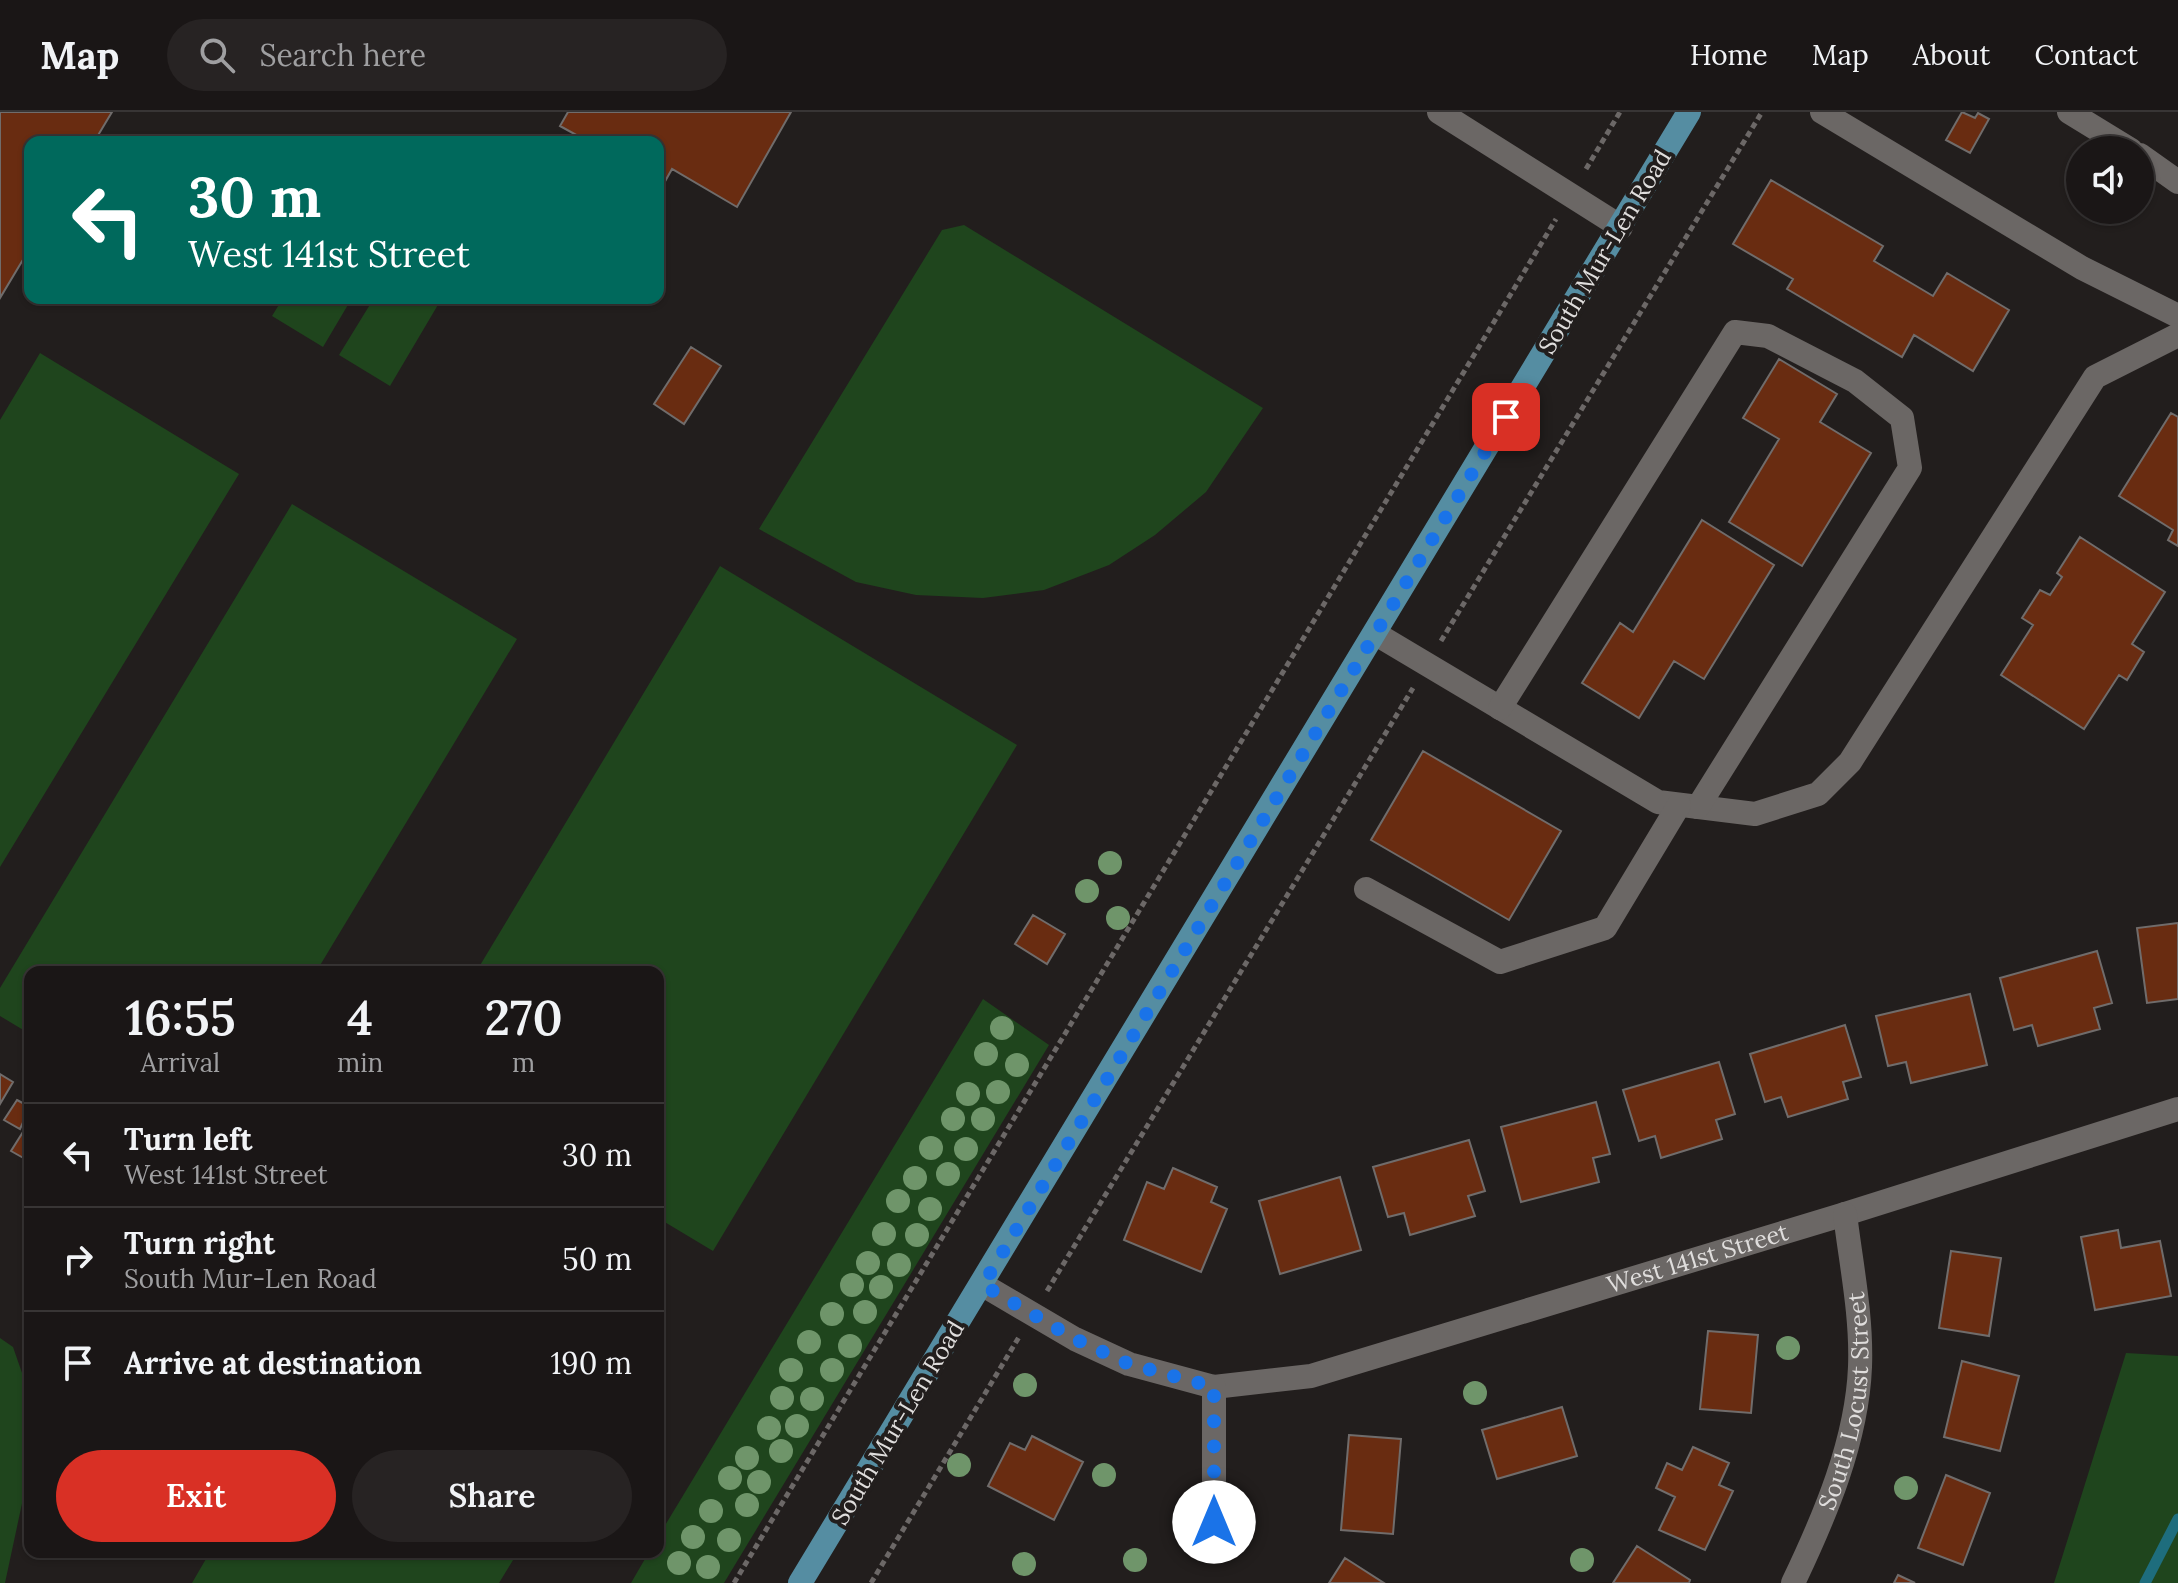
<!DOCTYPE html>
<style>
body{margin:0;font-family:Lora,serif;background:#272323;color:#f1f3f6;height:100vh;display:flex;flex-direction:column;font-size:30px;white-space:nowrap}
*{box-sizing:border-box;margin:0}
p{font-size:26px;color:#9f9fa1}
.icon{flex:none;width:44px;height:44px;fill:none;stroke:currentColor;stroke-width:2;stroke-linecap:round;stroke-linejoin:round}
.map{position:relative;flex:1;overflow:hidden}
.drawer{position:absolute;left:24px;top:854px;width:640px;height:592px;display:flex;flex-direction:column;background:#1a1616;border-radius:16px;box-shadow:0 2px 6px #0004,0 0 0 2px #383535}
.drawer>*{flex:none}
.top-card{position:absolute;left:24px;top:24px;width:640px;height:168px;border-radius:16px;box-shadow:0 2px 6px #0004,0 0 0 2px #383535;background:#00695c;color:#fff;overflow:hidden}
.buttons{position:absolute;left:2066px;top:24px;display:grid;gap:16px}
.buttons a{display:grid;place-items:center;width:88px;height:88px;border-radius:50%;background:#1a1616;box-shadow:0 2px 6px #0004,0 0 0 2px #383535;font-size:40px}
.pin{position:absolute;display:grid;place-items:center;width:68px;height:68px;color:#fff;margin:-34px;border-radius:16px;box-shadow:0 4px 12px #0006}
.me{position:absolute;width:88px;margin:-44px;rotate:0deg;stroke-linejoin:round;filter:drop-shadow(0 0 6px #0008)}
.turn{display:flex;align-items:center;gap:28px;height:168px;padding:0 32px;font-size:36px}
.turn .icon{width:104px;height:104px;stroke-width:2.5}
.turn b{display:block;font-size:56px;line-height:68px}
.eta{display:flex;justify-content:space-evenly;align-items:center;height:136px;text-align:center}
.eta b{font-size:48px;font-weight:600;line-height:56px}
.cta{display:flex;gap:16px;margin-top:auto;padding:16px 32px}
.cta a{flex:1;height:92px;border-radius:48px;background:#d93025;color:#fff;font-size:32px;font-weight:600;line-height:92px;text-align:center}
.cta a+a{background:#272323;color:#f1f3f6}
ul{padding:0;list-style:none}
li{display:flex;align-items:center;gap:24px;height:104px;padding:0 32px;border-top:2px solid #383535}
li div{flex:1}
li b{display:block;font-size:30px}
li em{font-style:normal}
header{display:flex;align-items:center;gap:48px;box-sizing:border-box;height:112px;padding:0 40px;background:#1a1616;border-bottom:2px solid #383535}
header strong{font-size:38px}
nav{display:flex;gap:44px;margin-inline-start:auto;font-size:28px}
.search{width:560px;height:72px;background:#272323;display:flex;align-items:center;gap:20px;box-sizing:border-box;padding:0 28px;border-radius:44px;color:#9f9fa1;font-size:30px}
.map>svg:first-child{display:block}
.green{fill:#1f451d}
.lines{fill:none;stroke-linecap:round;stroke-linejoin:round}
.stream{stroke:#1e6d7d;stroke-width:11}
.building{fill:#692c11;stroke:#706c6b;stroke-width:2}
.path{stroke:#6c6867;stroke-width:5;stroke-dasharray:6 4;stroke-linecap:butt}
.minor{stroke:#6b6765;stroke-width:24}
.major{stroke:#558da2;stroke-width:24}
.tree{fill:#6f956a}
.route{stroke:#1a73e8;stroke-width:14;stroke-dasharray:0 25.2}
.labels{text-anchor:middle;stroke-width:8;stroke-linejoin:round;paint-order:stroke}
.street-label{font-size:24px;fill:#dfdddc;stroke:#221e1d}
</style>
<header>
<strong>Map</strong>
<div class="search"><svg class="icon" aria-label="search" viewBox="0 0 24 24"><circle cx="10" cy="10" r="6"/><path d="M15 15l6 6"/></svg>Search here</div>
<nav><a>Home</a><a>Map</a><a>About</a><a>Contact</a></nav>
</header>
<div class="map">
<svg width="2178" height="1471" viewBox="0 0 2178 1471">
<rect width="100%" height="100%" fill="#221e1d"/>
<path class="green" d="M964,113l299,183 -57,84 -51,43 -46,30 -65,25 -61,8 -67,-3 -60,-13 -97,-53 183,-299z
M283,186h69l-29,49 -51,-31z
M374,186h68l-52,88 -51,-31z
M40,241l199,121 -239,393v-447z
M292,392l225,135 -201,333h-286v62l-30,-18v-28z
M720,454l297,179 -304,506 -55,-33v-246h-182z
M983,887l66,46 -325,538h-93l18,-31h9v-15z
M0,1226l13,9 17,49v70l-25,117h-5z
M2126,1241l52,3v227h-124z
M210,1440h308l-19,31h-307z"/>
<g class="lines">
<path class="stream" d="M2145,1471l33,-64"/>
</g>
<path class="building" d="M0,0h112l-18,30h-64v106l-30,50z
M568,0h223l-54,95 -65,-38 -9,16 -5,-3v-40h-69l-29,-16z
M1962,0l13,6 3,-5 11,6 -19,34 -24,-13z
M1771,68l112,66 -9,15 59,35 14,-23 62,37 -36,61 -59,-36 -12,22 -115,-68 6,-10 -60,-35z
M691,235l30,19 -37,58 -30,-20z
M1779,247l58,35 -17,28 51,31 -69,113 -73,-44 50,-83 -36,-21z
M2171,301l7,4v129l-10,-6 5,-10 -54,-34z
M1702,408l72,45 -70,114 -30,-18 -35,57 -57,-35 38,-60 13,9z
M2080,425l85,55 -33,52 12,8 -17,28 -8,-5 -35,54 -83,-54 32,-50 -11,-7 18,-28 10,5 12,-18 -5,-4z
M1423,639l138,80 -52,89 -138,-80z
M1033,803l32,19 -18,30 -32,-20z
M2178,811v76l-31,4 -10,-75z
M2097,839l15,52 -18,5 6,21 -62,17 -6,-21 -18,5 -14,-52z
M1970,882l17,71 -76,18 -5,-21 -18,4 -12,-50z
M1845,913l16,52 -18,5 5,17 -60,18 -7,-20 -16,5 -15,-48z
M1719,950l16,52 -19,6 6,19 -61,19 -6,-22 -16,5 -16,-51z
M0,962l13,8 -13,22z
M17,988l13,7 -10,22 -16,-9z
M1596,990l14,52 -17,4 6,24 -78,20 -20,-75z
M23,1020l7,5v18l-3,5 -16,-9z
M1469,1028l16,51 -17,5 7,20 -65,19 -6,-22 -16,4 -15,-50z
M1173,1056l44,19 -6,15 16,7 -26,63 -77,-32 23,-58 17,7z
M1340,1065l21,73 -81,24 -21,-73z
M2118,1118l3,18 39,-7 11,55 -76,14 -14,-73z
M1951,1139l50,7 -12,78 -50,-8z
M1708,1219l50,4 -7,78 -51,-4z
M1962,1249l57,15 -19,75 -56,-14z
M1562,1295l15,49 -80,23 -15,-49z
M1349,1323l52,4 -8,95 -52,-4z
M1032,1324l51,26 -29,58 -66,-34 22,-43 15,7z
M1693,1335l36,16 -10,22 14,6 -28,59 -46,-20 16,-33 -19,-9 11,-25 15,7z
M1946,1363l44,18 -27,72 -45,-17z
M1637,1434l53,34 -1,3h-76z
M1345,1446l39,25h-55z
M1898,1463l17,8h-21z"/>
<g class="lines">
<path class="path" d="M1586,57l34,-57
M1441,529l321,-529
M1047,1179l366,-603
M734,1471l822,-1364
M871,1471l148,-246"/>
<g class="minor">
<path d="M1439,0l182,115"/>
<path d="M1822,0l260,156 96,48"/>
<path d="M2069,0l62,38"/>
<path d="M2140,43l38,27"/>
<path d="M1376,522l282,168 97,12 63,-20 32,-32 245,-385 83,-42"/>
<path d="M1500,596l235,-376 33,4 87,45 47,37 8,50 -212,339"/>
<path d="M1366,777l134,73 105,-34 74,-123"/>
<path id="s1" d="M983,1173l92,54 54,25 85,23 97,-11 534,-162 333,-105"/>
<path d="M1214,1275v135"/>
<path id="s2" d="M1793,1471c32,-67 64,-142 67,-216 2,-51 -9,-103 -15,-153"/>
</g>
<path class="major" d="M800,1471l889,-1471"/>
</g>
<g class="tree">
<circle cx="1110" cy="751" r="12"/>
<circle cx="1087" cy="779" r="12"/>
<circle cx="1118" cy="806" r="12"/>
<circle cx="1002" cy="916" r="12"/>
<circle cx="986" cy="942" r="12"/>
<circle cx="1017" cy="953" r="12"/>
<circle cx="998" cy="980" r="12"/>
<circle cx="968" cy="982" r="12"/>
<circle cx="953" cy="1007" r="12"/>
<circle cx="983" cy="1007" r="12"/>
<circle cx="931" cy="1036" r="12"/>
<circle cx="966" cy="1037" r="12"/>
<circle cx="948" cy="1062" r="12"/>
<circle cx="915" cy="1066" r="12"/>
<circle cx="898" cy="1089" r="12"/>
<circle cx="930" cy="1097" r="12"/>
<circle cx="884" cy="1122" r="12"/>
<circle cx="917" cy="1123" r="12"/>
<circle cx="868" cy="1151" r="12"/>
<circle cx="899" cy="1153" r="12"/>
<circle cx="852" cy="1173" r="12"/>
<circle cx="881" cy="1175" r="12"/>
<circle cx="865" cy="1200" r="12"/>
<circle cx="832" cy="1202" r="12"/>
<circle cx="809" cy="1230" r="12"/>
<circle cx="850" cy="1234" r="12"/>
<circle cx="1788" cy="1236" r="12"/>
<circle cx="791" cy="1258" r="12"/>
<circle cx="832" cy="1258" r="12"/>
<circle cx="1025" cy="1273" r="12"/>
<circle cx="1475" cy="1281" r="12"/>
<circle cx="782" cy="1286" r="12"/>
<circle cx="812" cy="1287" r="12"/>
<circle cx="797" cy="1314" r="12"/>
<circle cx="769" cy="1316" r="12"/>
<circle cx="781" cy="1339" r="12"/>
<circle cx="747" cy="1346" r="12"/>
<circle cx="959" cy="1353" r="12"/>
<circle cx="1104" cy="1363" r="12"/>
<circle cx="730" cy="1366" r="12"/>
<circle cx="759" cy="1370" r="12"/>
<circle cx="1906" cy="1376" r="12"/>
<circle cx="747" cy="1393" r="12"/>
<circle cx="711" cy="1399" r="12"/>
<circle cx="693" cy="1425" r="12"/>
<circle cx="729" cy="1428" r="12"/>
<circle cx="1135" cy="1448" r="12"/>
<circle cx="1582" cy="1448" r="12"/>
<circle cx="679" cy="1451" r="12"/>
<circle cx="1024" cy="1452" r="12"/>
<circle cx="708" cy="1455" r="12"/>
</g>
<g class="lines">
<path class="route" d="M1214,1410v-135l-85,-23 -54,-25 -92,-54 523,-868"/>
</g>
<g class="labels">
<g class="street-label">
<text transform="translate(1605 140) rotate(-59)" y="8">South Mur-Len Road</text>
<text dy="8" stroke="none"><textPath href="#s1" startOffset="756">West 141st Street</textPath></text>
<text dy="8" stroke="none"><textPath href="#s2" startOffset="192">South Locust Street</textPath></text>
<text transform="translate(898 1311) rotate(-59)" y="8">South Mur-Len Road</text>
</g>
</g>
</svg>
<div class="buttons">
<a><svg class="icon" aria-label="sound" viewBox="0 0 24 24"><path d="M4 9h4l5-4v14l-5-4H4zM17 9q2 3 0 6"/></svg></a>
</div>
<div class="pin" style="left:1506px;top:305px;background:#d93025"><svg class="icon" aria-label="arrive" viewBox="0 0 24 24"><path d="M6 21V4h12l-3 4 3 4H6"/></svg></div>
<svg class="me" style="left:1214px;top:1410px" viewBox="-20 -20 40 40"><circle r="19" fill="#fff"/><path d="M0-13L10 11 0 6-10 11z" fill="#1a73e8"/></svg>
<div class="top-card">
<div class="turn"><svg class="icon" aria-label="left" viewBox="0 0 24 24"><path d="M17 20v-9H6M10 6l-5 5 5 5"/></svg><div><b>30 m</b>West 141st Street</div></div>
</div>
<section class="drawer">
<div class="eta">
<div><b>16:55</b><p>Arrival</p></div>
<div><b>4</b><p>min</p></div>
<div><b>270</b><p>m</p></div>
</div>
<ul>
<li><svg class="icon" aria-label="left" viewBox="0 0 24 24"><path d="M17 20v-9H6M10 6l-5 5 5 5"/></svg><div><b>Turn left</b><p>West 141st Street</p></div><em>30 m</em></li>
<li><svg class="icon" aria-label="right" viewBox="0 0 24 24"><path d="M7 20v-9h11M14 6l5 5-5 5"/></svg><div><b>Turn right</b><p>South Mur-Len Road</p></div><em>50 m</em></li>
<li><svg class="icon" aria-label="arrive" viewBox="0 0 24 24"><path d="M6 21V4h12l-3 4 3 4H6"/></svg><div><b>Arrive at destination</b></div><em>190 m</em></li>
</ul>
<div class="cta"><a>Exit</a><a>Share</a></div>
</section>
</div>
